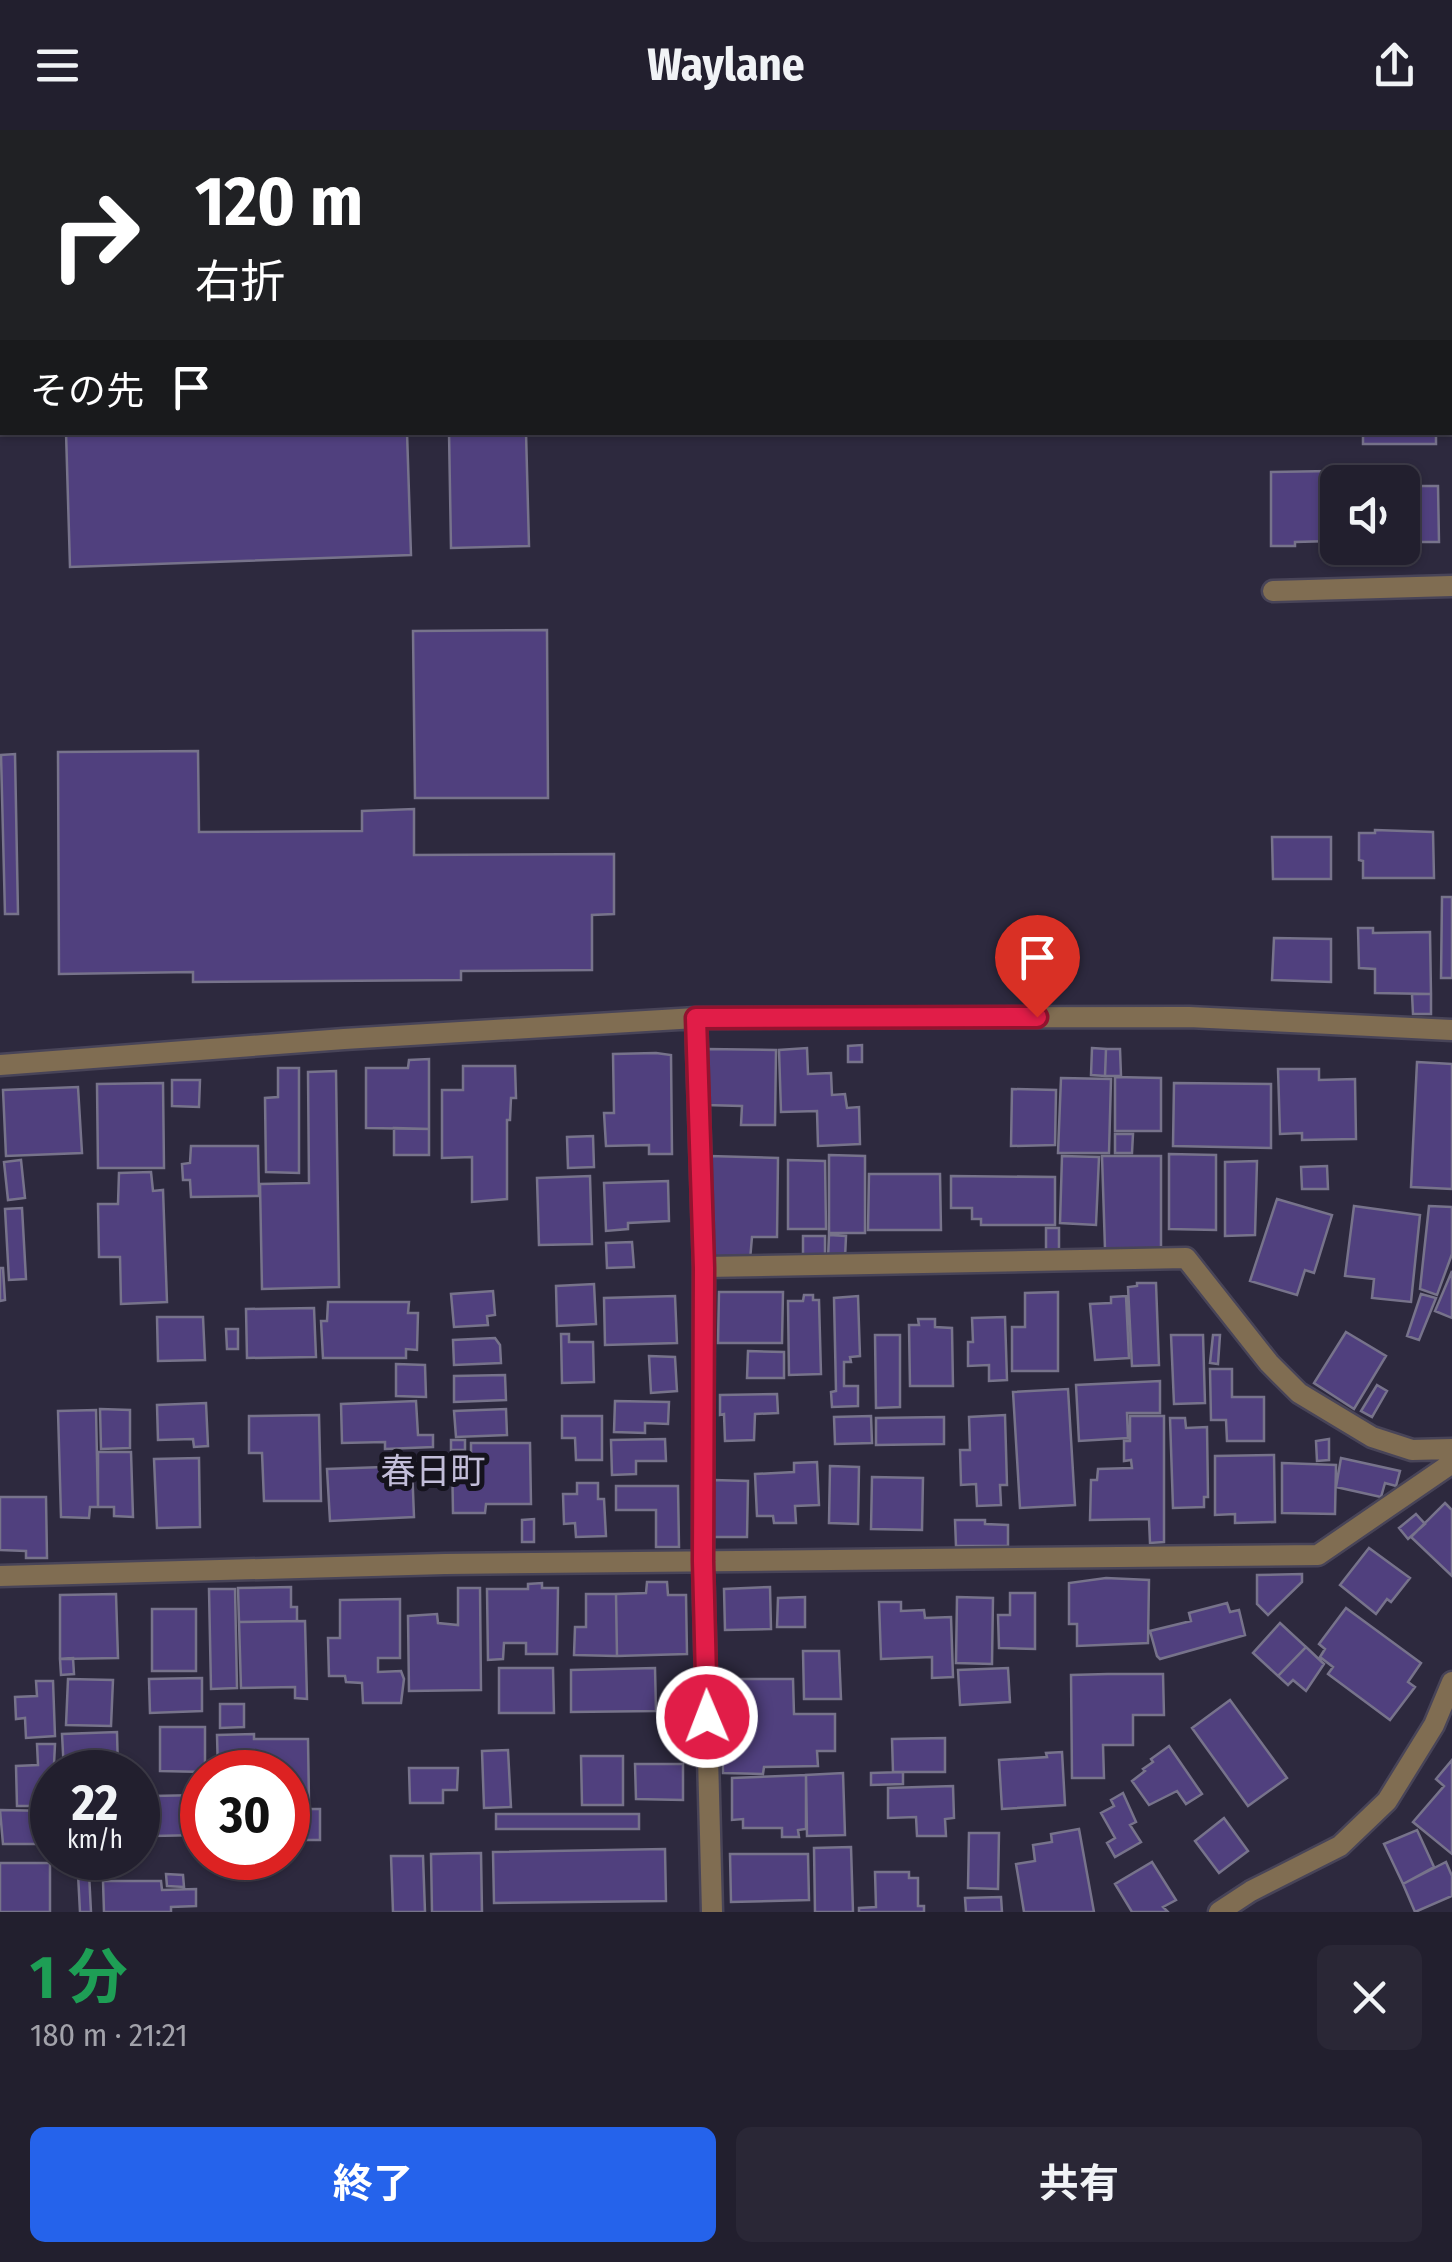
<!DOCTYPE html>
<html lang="ja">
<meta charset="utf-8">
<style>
body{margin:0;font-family:"Fira Sans Condensed","Noto Sans JP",sans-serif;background:#2a2736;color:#f1f3f6;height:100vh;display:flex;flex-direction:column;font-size:38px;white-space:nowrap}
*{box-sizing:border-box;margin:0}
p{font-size:32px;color:#a2a2aa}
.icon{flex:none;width:55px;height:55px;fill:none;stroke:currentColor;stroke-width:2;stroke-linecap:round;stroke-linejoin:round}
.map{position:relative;height:1782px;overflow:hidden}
.details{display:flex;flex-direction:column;background:#221f2e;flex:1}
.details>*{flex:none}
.guide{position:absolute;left:0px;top:0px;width:1452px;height:305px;box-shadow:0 2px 8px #0004,0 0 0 2px #3f3d4a;background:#202124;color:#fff;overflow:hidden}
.tools{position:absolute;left:1320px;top:335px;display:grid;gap:20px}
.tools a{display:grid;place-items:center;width:100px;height:100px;border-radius:15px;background:#221f2e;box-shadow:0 2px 8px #0004,0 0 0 2px #3f3d4a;font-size:50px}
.speed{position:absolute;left:30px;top:1620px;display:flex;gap:20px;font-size:50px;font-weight:700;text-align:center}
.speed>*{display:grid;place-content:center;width:130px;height:130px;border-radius:50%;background:#221f2e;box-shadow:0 2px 8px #0004,0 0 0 2px #3f3d4a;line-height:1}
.speed small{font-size:25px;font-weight:400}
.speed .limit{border:15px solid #d22;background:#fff;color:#111}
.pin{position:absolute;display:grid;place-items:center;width:85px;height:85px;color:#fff;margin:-102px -42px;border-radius:50% 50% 50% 0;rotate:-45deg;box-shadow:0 0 10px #0007}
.pin .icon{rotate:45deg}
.me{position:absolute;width:110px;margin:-55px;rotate:359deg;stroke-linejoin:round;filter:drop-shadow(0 0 8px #0008)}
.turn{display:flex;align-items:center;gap:35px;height:210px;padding:0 30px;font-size:45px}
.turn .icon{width:130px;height:130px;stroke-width:2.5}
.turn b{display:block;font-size:70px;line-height:85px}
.then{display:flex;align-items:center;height:95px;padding:0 30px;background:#0003;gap:20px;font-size:38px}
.round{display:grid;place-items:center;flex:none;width:105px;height:105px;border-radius:15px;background:#2a2736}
.head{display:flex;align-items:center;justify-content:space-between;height:170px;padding:0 30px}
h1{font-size:60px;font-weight:700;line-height:75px;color:#1e9e55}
.primary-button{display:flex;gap:20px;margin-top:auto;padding:20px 30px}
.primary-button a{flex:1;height:115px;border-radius:15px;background:#2563eb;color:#fff;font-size:40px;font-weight:700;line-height:115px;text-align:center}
.primary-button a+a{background:#2a2736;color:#f1f3f6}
header{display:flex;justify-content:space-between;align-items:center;height:130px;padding:0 30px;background:#221f2e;font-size:45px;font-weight:700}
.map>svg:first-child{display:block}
.building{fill:#50407e;stroke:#77738b;stroke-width:2.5}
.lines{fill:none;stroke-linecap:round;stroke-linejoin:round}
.street-casing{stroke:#484458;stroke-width:25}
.street{stroke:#806d52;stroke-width:20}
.route-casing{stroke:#92132f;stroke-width:25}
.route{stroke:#e11d48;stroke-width:18}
.labels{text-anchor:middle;stroke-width:10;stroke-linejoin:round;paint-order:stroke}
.quarter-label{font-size:35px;fill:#c3bed9;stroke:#15131d}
</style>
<header><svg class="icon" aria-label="menu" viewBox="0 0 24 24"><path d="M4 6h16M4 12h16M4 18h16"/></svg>Waylane<svg class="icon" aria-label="share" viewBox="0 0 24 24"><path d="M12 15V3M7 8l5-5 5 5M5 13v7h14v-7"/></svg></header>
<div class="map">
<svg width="1452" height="1782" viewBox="0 0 1452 1782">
<rect width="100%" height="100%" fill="#2d293e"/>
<path class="building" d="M66,302h341l4,123 -341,12z
M449,302h77l3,114 -78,2z
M1363,302h73v12h-73z
M1331,341v70l-36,1v4h-24v-74z
M1402,356h36l1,56h-37z
M547,500l1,168h-133l-2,-167z
M198,621l1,81 163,-1v-20l52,-2v46l200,-1v60l-22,1v55l-131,1v9l-268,2v-10l-134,2 -1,-222z
M15,624l3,160h-13l-4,-159z
M1375,700l58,2 1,46h-71v-17l-4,-1v-27h16z
M1272,707h59v42h-58z
M1442,767h10v81h-11z
M1358,798h15v5l57,-1 1,62 -56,-1v-24l-16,-1z
M1274,808l57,1v43l-59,-2z
M1412,864h19v20h-18z
M862,915v17h-14v-16z
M807,918l1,26 23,-1 1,22 13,-1 2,14 12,-1 1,37 -42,2 -1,-35 -36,1 -2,-62z
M1092,918l14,1 -1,27 -14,-1z
M706,919l70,1 -1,75h-34l1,-19 -37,-1z
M1106,919h14l1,27h-16z
M656,923l15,2 1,99h-23v-9l-43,1 -2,-33h10l-1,-59z
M429,929v70l-63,-1v-60h42l1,-8z
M1417,932l35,2v125l-41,-2z
M463,936h52l1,32h-5l-1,22h-3v79l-35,3v-45l-30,1v-68h21z
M278,938h21v105l-33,-1 -1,-74 13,-1z
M1278,939h41v11l36,-1 1,60 -54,1v-7l-22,1z
M336,941l3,216 -77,2 -2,-105 49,-1 -1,-111z
M1115,947l46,1v53h-46z
M1061,948l50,1 -2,74h-51z
M172,950h28l-1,27 -27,-1z
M163,953l1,85h-66l-1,-84z
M1174,953l97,1v64l-98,-2z
M78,957l4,66 -76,3 -3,-66z
M1012,959l44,1 -1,55 -44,1z
M394,998l35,1v26h-35z
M1115,1004h18l-1,19h-17z
M593,1006l1,31 -26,1 -1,-31z
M191,1016h67l1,50 -68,1 -1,-17h-7l-1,-16 8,-1z
M1169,1024l47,1v75l-47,-1z
M829,1025l36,1v77h-36z
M709,1026l69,2 -1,79h-25l-2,23 -41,-1z
M1062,1026l37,1 -3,68 -36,-2z
M1102,1026h59v96l-56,-3z
M21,1030l4,38 -17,2 -4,-38z
M788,1030l37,1 1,68h-38z
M1257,1031l-2,74 -30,1v-74z
M1327,1036l1,23h-26l-1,-22z
M151,1042l2,19 10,-1 4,112 -46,2 -1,-47h-21l-1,-53h20l1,-31z
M869,1044h71l1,56h-73z
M590,1046l2,68 -53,1 -2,-67z
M951,1046l104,1v48h-74v-6h-9v-11h-21z
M668,1051l1,40 -41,2v6l-22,2 -2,-48z
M1277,1069l55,16 -18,58 -9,-3 -8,25 -47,-14z
M1354,1076l66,9 -9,87 -39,-4 2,-19 -29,-3z
M1429,1076l23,1v47l-15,41 -17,-6z
M22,1078l4,71 -17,1 -4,-71z
M1046,1098h13v24l-13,-1z
M829,1105l17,1 -1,22 -17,1z
M803,1106h22v23h-22z
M632,1112l2,25 -27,1 -1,-25z
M0,1138h3l2,32 -5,1z
M1452,1141v47l-17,-7z
M1137,1153h19l3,82 -27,1 -4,-79 9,-1z
M594,1154l2,40 -39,2 -1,-40z
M493,1161l2,24 -8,1 1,9 -34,2 -3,-33z
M719,1162h64l-1,51h-64z
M1058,1162v79h-46v-44h13v-34z
M1421,1164l15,4 -17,42 -12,-4z
M804,1165h9v5h6l2,74 -32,1 -1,-74h15z
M675,1166l2,47 -72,2 -1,-47z
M858,1166l2,60 -10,1 1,5h-7v24h14v20l-26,1 -1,-15 5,-1 -2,-93z
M1126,1166l3,62 -34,2 -5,-56 21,-1v-6z
M328,1172h81l-1,11h10l-1,37 -11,-1v9h-83l-2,-37h6z
M314,1178l2,49 -69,1 -1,-49z
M157,1187h46l2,43 -47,1z
M1005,1187l2,63 -18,1v-16l-21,1v-24h5l-1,-24z
M918,1189h17v8l17,1 1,58h-43l-1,-61h10z
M226,1199h12v20h-11z
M1346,1202l40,24 -32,53 -40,-26z
M561,1204h8v8h24l1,40 -32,1z
M875,1205h25v72l-24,1z
M1171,1205h32l2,68 -31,1z
M1213,1205h7l-2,29 -8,-1z
M495,1208l5,7 1,18 -47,2 -1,-25z
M748,1221l36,1v26h-37z
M649,1226l26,1 2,34 -26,2z
M396,1234l29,1 1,32 -30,-1z
M1210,1239h22v28h32v44h-37l-1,-21h-15z
M505,1245l1,25 -52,2v-26z
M1160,1251v32h-33l1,25 -49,3 -3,-56z
M1377,1255l10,6 -15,26 -11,-6z
M1068,1259l7,116 -55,3 -7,-116z
M777,1264l1,19 -23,1 -1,26 -29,1 -1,-27 -4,1v-20z
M416,1271l2,34h15v12l-48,2v-7l-43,1 -1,-39z
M615,1271l54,1 -1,22 -23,-1v10l-31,-1z
M206,1273l2,43 -14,1 -1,-8 -35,1 -1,-35z
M100,1279l30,1v38l-29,1z
M506,1279l1,26 -51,2 -2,-26z
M96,1280l2,97h-8l-1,11 -28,-1 -3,-106z
M319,1285l2,86h-57l-2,-48h-13v-37z
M1005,1285l2,70h-7l1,20 -24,1 -1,-22 -15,1 -1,-35h10l-1,-33z
M562,1286h40v44h-26l-1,-22h-13z
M871,1286l1,27 -37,1 -1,-27z
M1130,1286h34v126l-14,1 -1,-24 -59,1 1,-40h6l1,-11 34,-1 -1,-8 -7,1v-20h6z
M944,1287v27l-68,1v-27z
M1170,1288h15l1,10 21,-1 1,70h-4v10l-31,1z
M665,1309l1,22h-30v13l-24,1 -1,-35z
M1329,1309v21l-12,1 -1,-20z
M451,1310h14v10h-14z
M471,1313h59l1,61h-45l-1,9h-32l-1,-57h19z
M98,1322h33l2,65 -19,-1v-9h-16z
M1274,1325l1,67 -40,1v-9l-20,1v-59z
M199,1328l1,69 -43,1 -3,-69z
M1341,1328l59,13 -4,15 -11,-3 -4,14 -45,-10z
M817,1332l2,43 -24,1 1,17h-22l-1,-7h-16l-2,-42 39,-2v-9z
M1282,1333l54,2 -1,49 -53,-1z
M412,1336l2,51 -84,4 -3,-52z
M830,1336l29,1 -1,57 -29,-1z
M872,1347l51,1 -1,52 -51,-1z
M713,1350l35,1 -1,56h-34z
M577,1353h21v16h6l2,37 -30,1 -1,-14 -11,1 -1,-30h14z
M616,1356h62l1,61h-23v-37h-40z
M0,1367h46l1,61h-21v-7l-26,-1z
M1445,1373l7,7v66l-41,-39z
M1416,1384l9,10 -17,15 -9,-11z
M534,1389v23h-12v-22z
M955,1390h30v4l23,1v21h-52z
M1369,1418l41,30 -19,24 -4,-3 -11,15 -36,-29z
M1302,1444v8l-34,33 -11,-11v-29z
M1106,1448l43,2 -1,63 -71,3v-22h-8v-41z
M647,1452h20l1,13h18l1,59 -70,2 -1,-62 30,-1z
M542,1453v5h16l-1,66h-31v-11h-22l-1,16 -15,1 -1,-71h41v-5z
M291,1457v20h6v14l-58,1 -1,-34z
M770,1457l1,42 -46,1 -1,-41z
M458,1458h22l1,102 -72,1 -1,-75 29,-2 1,9 20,2z
M209,1459h26l2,99 -26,1z
M1010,1463h25v56l-36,-1 -1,-33h12z
M116,1464l2,64 -58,1v-64z
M586,1464h30l1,62 -43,-1 1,-28h11z
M805,1467v30h-28l1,-29z
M957,1467l36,1 -1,66 -36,-1z
M400,1469v59h-22v14l23,-1 3,8 -3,24h-38l-1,-20 -16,-1 -1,-6h-16l-1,-38h12v-38z
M879,1472h22v9l23,-1 1,8 26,-1 2,60 -21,1v-21l-51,2z
M1227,1473l3,9 9,-2 6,25 -85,24 -3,-3 -7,-25 41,-10 -2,-8z
M1346,1478l75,55 -13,19 7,5 -25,33 -62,-46 5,-7 -13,-10 5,-8 -6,-5z
M152,1479h44v62h-44z
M305,1491l2,78 -12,-1v-11l-54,1 -2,-66z
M1280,1493l26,24 -28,29 -25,-23z
M1306,1517l18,17 -18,27 -13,-11 -5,5 -10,-9z
M803,1521h36l2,48h-37z
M73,1528l1,16 -13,1 -1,-16z
M499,1538h54l1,45h-55z
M655,1538l1,43 -85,1v-42z
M1008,1538l2,34 -50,3 -2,-35z
M1108,1544h55l1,41h-31v30h-30l1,33h-32l-1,-103z
M202,1548v33l-52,2 -1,-34z
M68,1549l45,1 -2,46 -45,-1z
M736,1549h57l1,35h41v37h-18l1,15 -54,1 -1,7 -40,-1 -1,-44 16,1z
M36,1551h17l2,55 -29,2 -1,-20 -9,1 -1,-22 22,-1z
M1230,1570l57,78 -39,28 -56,-78z
M220,1574h24v23l-24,1z
M160,1597h45v45l-45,-1z
M117,1602l1,40h-54l-2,-38z
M254,1604v5h54l1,63h-21v-30h-70l-1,-37z
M945,1608v34h-52l-1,-33z
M37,1614h18l-3,62h-35l-1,-40 22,-1z
M1169,1616l33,48 -16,10 -9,-13 -28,14 -17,-24 13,-10 -2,-2 10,-7 -2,-3z
M508,1620l3,57 -27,1 -2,-57z
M1062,1622l3,53 -63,4 -3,-49 48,-3 -1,-4z
M581,1626h42v49h-41z
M1452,1630v94l-39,-32 31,-36 -8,-7z
M635,1634h48v36l-47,-1z
M409,1638h49l-1,22h-14v13h-33z
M903,1642v12l-32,1v-12z
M843,1643l2,62 -38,1 -1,-61z
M806,1645v54l-8,1 1,7h-17v-9h-39v-9l-11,1v-42z
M953,1656l1,32 -9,1 1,17h-29l-1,-19 -28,1v-30z
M1123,1663l13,29 -6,3 11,17 -26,15 -8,-14 8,-5 -14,-25 13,-7 -3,-6z
M201,1665v40l-48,1 -1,-40z
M300,1679h20v31h-20z
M0,1680l52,1v33h-49z
M496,1684h143v15h-143z
M1224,1688l24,33 -29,22 -24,-32z
M1079,1699l15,83h-70l-8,-48 19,-3 -2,-16 19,-3 -1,-8z
M1417,1700l17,37 -31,17 -19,-40z
M969,1703h30l-1,56 -30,-1z
M851,1717l2,65h-38l-1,-64z
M665,1719l1,52 -172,2 -1,-51z
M481,1723l1,59h-50l-1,-58z
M730,1724h78l1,46 -78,2z
M391,1726h32l2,56h-32z
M1152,1732l24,38 -13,7 5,5h-36l-17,-28z
M1446,1732l6,14v20l-37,16 -12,-28z
M0,1733h50v49h-50z
M875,1742h34v6h9v28h6v6h-65v-4l17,-1z
M89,1743l2,39h-11l-2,-38z
M166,1744l17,1 1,12 -17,-1z
M103,1751h58l1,9 34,-1v17l-25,1v5h-67z
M1001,1767l1,15h-36l-1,-14z"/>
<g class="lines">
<g class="street-casing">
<path id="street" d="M348,2l168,-2
M0,8h2
M1273,461l179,-5
M696,888l8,249 -1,294 9,351
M0,935l344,-26 352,-21 493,-1 263,13
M704,1137l482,-9 83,105 30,30 73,44 40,13 40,-1
M0,1446l445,-12 873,-9 134,-92
M1219,1782l32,-21 89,-45 47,-45 47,-76 18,-43"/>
</g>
<use href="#street" class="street"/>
</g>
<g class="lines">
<g class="route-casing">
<path id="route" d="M707,1587l-4,-156 1,-293 -8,-250 341,-1"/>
</g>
<use href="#route" class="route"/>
</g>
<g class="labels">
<g class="quarter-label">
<text x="433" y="1353">春日町</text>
</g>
</g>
</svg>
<div class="tools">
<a><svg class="icon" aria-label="sound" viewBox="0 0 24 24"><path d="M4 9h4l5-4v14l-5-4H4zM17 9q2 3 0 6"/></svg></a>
</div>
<div class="speed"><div>22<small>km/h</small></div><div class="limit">30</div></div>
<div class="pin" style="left:1037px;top:887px;background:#d93025"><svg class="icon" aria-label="arrive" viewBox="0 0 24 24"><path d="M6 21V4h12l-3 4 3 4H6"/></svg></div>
<svg class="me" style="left:707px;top:1587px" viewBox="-20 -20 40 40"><circle r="17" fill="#e11d48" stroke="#fff" stroke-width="3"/><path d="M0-11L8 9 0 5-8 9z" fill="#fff"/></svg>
<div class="guide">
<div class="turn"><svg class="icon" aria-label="right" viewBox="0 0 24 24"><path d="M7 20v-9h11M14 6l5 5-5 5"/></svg><div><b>120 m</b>右折</div></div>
<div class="then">その先<svg class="icon" aria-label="arrive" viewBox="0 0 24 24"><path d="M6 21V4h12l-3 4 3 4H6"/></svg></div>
</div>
</div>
<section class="details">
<div class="head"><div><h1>1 分</h1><p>180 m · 21:21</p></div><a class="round"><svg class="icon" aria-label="close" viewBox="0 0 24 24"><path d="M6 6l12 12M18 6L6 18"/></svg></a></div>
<div class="primary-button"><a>終了</a><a>共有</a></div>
</section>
